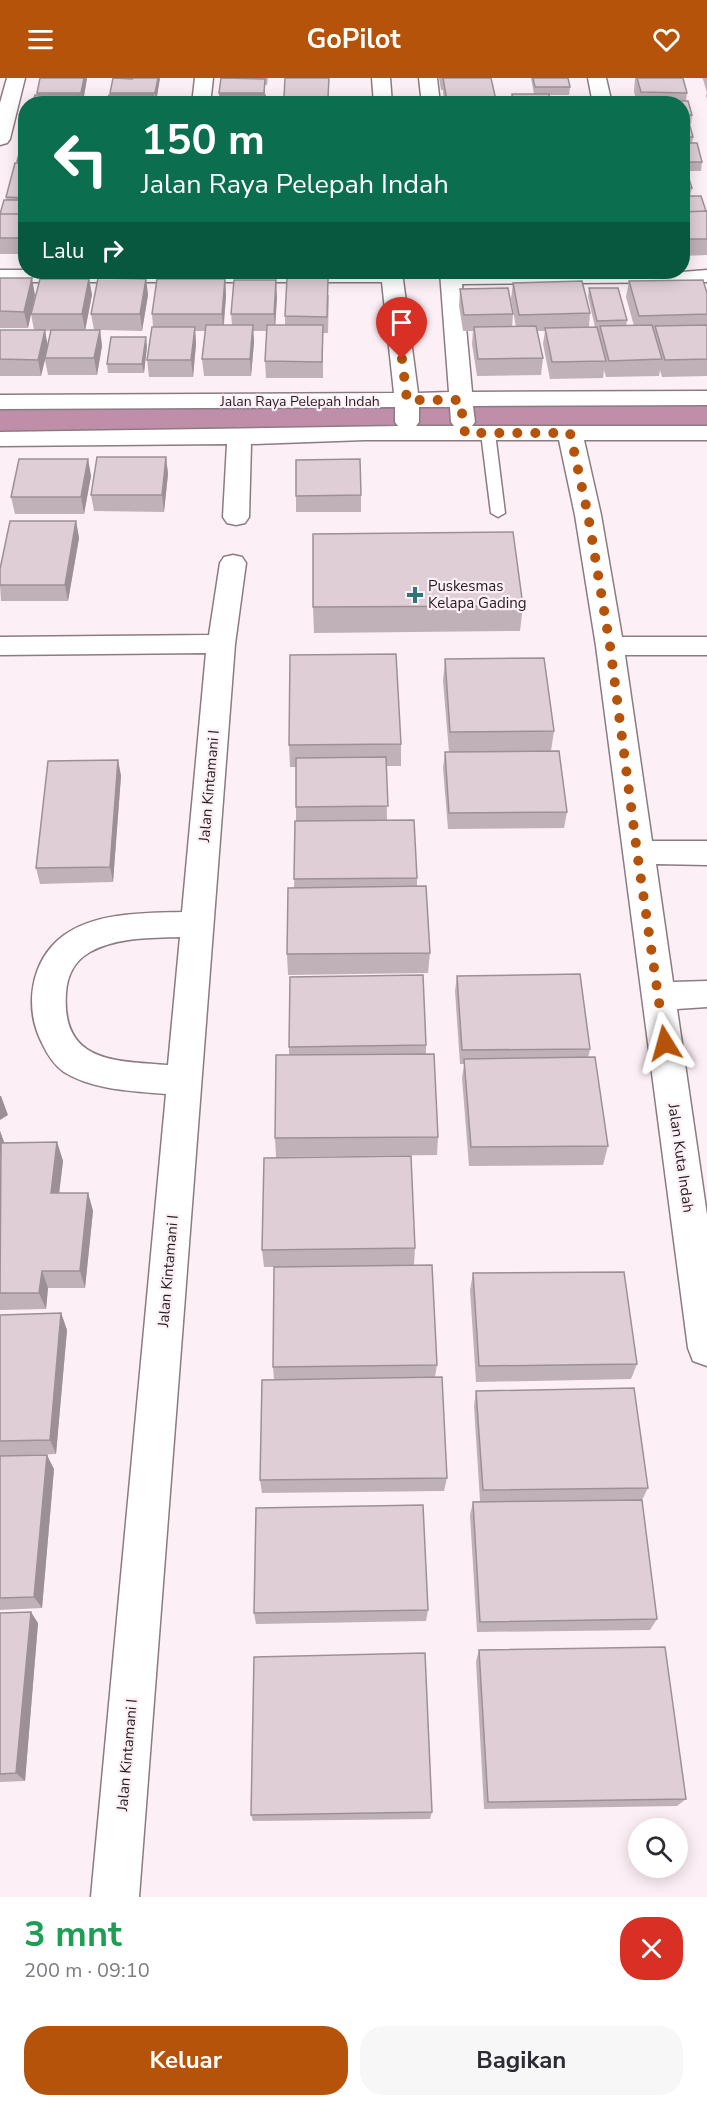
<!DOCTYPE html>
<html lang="id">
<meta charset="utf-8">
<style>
body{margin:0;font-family:"Nunito Sans",sans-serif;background:#f7f7f7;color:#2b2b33;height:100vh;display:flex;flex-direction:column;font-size:22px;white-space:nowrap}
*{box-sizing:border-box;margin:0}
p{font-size:20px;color:#7c7c81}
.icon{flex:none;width:33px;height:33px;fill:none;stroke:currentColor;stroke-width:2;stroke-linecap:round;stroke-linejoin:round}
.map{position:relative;height:1819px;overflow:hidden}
.details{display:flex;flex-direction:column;background:#fff;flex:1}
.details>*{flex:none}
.top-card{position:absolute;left:18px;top:18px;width:672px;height:183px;border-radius:24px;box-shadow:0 3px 15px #0003;background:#0b6e4f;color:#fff;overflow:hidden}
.buttons{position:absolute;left:628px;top:1740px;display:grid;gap:12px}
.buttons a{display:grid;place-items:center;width:60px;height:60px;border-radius:50%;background:#fff;box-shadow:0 3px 15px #0003;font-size:30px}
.pin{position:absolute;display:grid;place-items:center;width:51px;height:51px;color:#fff;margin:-62px -26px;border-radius:50% 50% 50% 0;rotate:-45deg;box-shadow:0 0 6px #0007}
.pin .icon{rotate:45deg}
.me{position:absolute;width:66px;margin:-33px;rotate:352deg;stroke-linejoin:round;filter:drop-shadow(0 0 4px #0008)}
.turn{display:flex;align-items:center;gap:21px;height:126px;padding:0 24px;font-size:27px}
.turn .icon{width:78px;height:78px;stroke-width:2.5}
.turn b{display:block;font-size:42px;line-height:51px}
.then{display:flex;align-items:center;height:57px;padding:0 24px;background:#0003;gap:12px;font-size:22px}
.round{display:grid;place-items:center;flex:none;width:63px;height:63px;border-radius:24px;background:#f7f7f7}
.summary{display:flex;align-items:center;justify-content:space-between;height:102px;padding:0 24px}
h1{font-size:36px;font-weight:700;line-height:45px;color:#1e9e55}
.action{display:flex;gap:12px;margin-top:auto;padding:12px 24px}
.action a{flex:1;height:69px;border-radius:24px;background:#b45309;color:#fff;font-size:24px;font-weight:700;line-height:69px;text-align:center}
.action a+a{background:#f7f7f7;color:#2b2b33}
header{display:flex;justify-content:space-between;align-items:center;height:78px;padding:0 24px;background:#b45309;color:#fff;font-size:27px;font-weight:700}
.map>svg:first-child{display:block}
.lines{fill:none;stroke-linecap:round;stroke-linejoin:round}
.river{fill:#bf8ea8;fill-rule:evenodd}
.lane-casing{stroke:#8b7b83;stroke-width:3}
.street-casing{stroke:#8b7b83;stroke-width:3}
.lane{fill:#fff;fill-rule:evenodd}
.street{fill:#fff;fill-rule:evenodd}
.wall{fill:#c0b1b8;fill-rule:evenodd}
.shaded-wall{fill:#9c9096}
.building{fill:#dfced6;stroke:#9c9096;stroke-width:1.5}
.route{stroke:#b45309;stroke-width:10;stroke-dasharray:0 18}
.poi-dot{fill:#2e7778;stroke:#fdeff6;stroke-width:2}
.labels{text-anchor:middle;stroke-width:4.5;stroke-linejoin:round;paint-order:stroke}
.far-street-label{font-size:14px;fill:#231d20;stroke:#fdeff6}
.poi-label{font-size:15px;fill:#231d20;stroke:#fdeff6;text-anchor:start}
.street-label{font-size:15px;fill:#231d20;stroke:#fdeff6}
</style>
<header><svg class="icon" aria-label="menu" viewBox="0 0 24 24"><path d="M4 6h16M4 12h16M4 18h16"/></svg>GoPilot<svg class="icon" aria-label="heart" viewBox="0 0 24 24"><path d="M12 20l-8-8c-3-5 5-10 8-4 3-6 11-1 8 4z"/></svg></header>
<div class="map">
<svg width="707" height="1819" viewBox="0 0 707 1819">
<rect width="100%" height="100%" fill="#fdeff6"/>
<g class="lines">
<path class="river" d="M707,321v36l-707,1v-36z"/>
<g class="lane-casing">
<path id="lane" d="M488,351l7,4 10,80 -7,4 -7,-4 -10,-80z"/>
</g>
<g class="street-casing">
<path id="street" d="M7,0h18l-15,61 -3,4 -7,2v-42z
M195,0h18l-3,26h-18z
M372,0h18l2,26h-18z
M419,0h18l3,26h-18z
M588,0h18l6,26h-19z
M0,192h26v2h376l16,121 31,-1 -9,-120h242l25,-2v12l-245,2 10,108 235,-1v14l-234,1 2,16 -3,4h235v14h-123l17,75 21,122h85v18h-82l27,186h55v24l-51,-1 17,118 34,-1v26l-30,2 30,206v151l-14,-5 -5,-13 -92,-702 -21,-131 -16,-75h-194l-114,4 -2,73 -4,6 -9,2 -9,-2 -4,-6 4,-73 -227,2v-14l398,-6 -3,-4v-15l-395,2v-14l394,-2 -12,-111h-382zM419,329h31l1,15 3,4h-38l3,-4z
M233,477l9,2 4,6 -11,81 -96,1253h-48l75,-803c-34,-3 -73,-4 -102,-22 -10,-7 -17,-18 -22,-29 -18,-35 -12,-82 21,-107 32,-24 82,-23 119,-24l24,-259 -206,2v-18l209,-2 11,-72 4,-6zM180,859l-12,128c-53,-4 -107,-2 -102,-72 1,-17 8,-32 24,-41 27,-15 60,-14 90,-15z"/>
</g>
<use href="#lane" class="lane"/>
<use href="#street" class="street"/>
</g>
<path class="wall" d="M87,0l-4,24h-2v2l-44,-9v-2z
M114,0h46l-4,24 -46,-7z
M223,0h45l-1,7h-2v10l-45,5 -1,-7z
M285,0h44v21h-45z
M439,0h52l5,26h-52l-1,-14h-2z
M531,0h37l2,9 -1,8h-19l1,9h-40l1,-10h22z
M635,0h48l4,15 -1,8 6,14 -1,9h-2l4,13 -1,6 10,19 -1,9h-14l5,17 -2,8 16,15h1v44l-25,1v-152h-45l-3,-13z
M701,0h6v21l-1,-3 1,-3 -4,-14z
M26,52v124h-26v-40l6,-14v-3l11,-34v-2z
M0,200l35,17 -7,33h-28z
M89,201l3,16 -7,35h9l-3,-16 55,-35 2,16 -6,36 -42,-1 2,16 -5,29h-49l-3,-15 -4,16h-41v-46h34l-3,-16zM45,253h6l-4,15z
M225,201l1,17 -2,29h8l-1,-11 46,-17 -2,28h10v-9l44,-21 -1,38h-5v45h-57l-1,-17 2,-30h-14l1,11 -3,34h-47l-2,-17 3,-28h-10l1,13 -3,33h-44l-2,-17 6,-33 -1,-13z
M629,203l78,12v83l-45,1 -2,-7 -1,6 -53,1 -2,-7 -1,8 -53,1 -7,-35 2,-13h-8l6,27 -2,17 -64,1 -5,-32 1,-13h-10l-4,-25 1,-17 53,25 -1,13h4l-5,-28 2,-16 77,30 -1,14h6l-7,-30 1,-9 38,32 -1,6h8l-8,-29z
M147,268l-3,27h-36l-1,-9z
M166,379l2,17 -4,38 -70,-1 -3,-16z
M88,381l3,17 -7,38h-69l-4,-17z
M361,417v17h-65v-16z
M76,443l3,17 -11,63h-67l-1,-16z
M523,528l-3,25 -206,2 -1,-26z
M445,581l109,72 -3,20 16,61 -3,16 -116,1 -5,-61 2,-16h4l-6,-71z
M401,666v22h-15l1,54 30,58v8l13,67 -2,20 -140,2 -1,-21 7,-66 2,-67v-54h-6l-1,-22z
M118,682l3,16 -8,106 -73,2 -4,-16z
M457,898l133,73 -2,9 20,88 -5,19 -134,1 -7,-88 2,-14h-4l-5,-73z
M426,967v9l12,83 -1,18 -161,2 -1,-19 14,-83v-8z
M0,1053l4,12 53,-1 6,19 -4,32h29l5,18 -8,77h-37l-2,21 -46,1z
M415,1170l-1,17 23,100 -2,12 12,101 -3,13 -182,2 -2,-13 14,-100 -1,-13 106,-101 -115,1 -2,-17z
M473,1195l164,91 -6,15 -155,3 -6,-92z
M61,1235l6,17 -11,124 -56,2v-141z
M476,1313l172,97 -6,12 15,119 -7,11 -173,2 -7,-117 3,-13 7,-1 -6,-95z
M0,1378l54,13 -12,139 -42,2z
M428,1532l-2,11 -170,3 -2,-11z
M0,1535l38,10 -13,158 -25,1z
M479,1572l207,149 -9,7 -193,3 -8,-148z
M432,1734l-2,7 -177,2 -2,-6z"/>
<path class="shaded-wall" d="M84,0h3l-4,24 -2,-9z
M158,0h2l-4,24 -1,-9z
M32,200l3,17 -7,33 -4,-16z
M89,201l3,16 -7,36 -3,-17z
M146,201l2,16 -6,36 -2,-17z
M225,201l1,17 -3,35 -1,-17z
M276,202l1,17 -2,34 -1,-17z
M253,247l1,17 -3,34 -1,-17z
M195,249l1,17 -3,33 -2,-17z
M45,252l3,17 -7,29 -3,-16z
M100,252l2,16 -5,29 -3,-17z
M146,259l1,9 -3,27 -2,-9z
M166,379l2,17 -4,38 -2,-17z
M88,381l3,17 -7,38 -3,-17z
M76,443l3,17 -11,63 -3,-16z
M118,682l3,16 -8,106 -3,-15z
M0,1018h1l7,19 -8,5z
M0,1053l7,19 -7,5z
M57,1064l6,19 -6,50 -6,-18z
M88,1115l5,18 -8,77 -5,-17z
M42,1193l6,17 -2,21 -7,-16z
M61,1235l6,17 -11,124 -6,-14z
M47,1377l7,14 -12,139 -8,-11z
M31,1534l7,11 -13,158 -9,-8z"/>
<path class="building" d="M40,0h44l-3,15h-44z
M113,0l20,1 -8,-1h33l-3,15h-45z
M221,0l44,1 -1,14h-45z
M285,0h44l-1,19h-44z
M443,0h48l5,22 -49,1z
M533,0h35l2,9h-35z
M637,0h46l4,15 -46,-1z
M512,16h37l2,10h-38z
M35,17h45l-2,9h-45z
M109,17h44l-1,9h-45z
M220,17h45v9h-46z
M280,21h50v5h-50z
M641,23h47l4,14h-10v-11h-40z
M682,41h6l5,18h-11z
M26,52v31h-9z
M682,65h15l5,19h-20z
M15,85h11v35l-20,-1z
M682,92h4l6,18h-10z
M682,118h19l5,15 -24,1z
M4,122h22v14h-26z
M707,133v28h-25v-27z
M0,136h26v24h-26z
M0,200h32l-8,34 -24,-1z
M98,200l48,1 -6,35h-49z
M287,200h41l-1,39 -42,-1z
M40,201h49l-7,35h-51z
M157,201h68l-3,35h-70z
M234,202h42l-2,34h-43z
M703,202l4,13v21l-68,2 -10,-35z
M582,203l8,32 -71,2 -6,-32z
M508,210l5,26 -49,1 -4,-26z
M589,210h29l9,32 -30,1z
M206,247h47l-3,34h-48z
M267,247h56l-1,37 -57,-1z
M652,247l10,34 -53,2 -9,-35z
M707,247v34l-42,1 -10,-34z
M536,248l7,32 -65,1 -4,-32z
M152,249h43l-4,33h-44z
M597,249l9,34 -54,1 -7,-34z
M0,252h45l-7,30 -38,-1z
M51,252h49l-6,28h-49z
M111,259h35l-4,27h-35z
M97,379h69l-4,38h-71z
M19,381h69l-7,38h-70z
M360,381l1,36 -65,1v-36z
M10,443h66l-11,64h-65v-16z
M513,454l10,74 -210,1v-73z
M396,576l5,90 -112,1 1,-90z
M544,580l10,73 -104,1 -5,-73z
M559,673l8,61 -118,1 -4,-61z
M386,679l2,49 -92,1v-49z
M118,682l-8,107 -74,1 12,-107z
M414,742l3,58 -123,1 1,-58z
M426,808l4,67 -143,1 1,-66z
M580,896l10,75 -128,1 -5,-74z
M423,897l3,70 -137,2 1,-70z
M434,976l4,83 -163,1 1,-83z
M595,979l13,89 -137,1 -7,-88z
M57,1064l-6,51h37l-8,78h-38l-3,22h-39l1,-150z
M411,1078l4,92 -153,2 2,-92z
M432,1187l5,100 -164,2 1,-100z
M624,1194l13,92 -158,2 -6,-93z
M61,1235l-11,127 -50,1v-126z
M442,1299l5,101 -187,2 2,-100z
M634,1310l14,100 -165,2 -7,-99z
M47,1377l-13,142 -34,1v-142z
M642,1422l15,119 -177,3 -7,-120z
M423,1427l5,105 -174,3 2,-105z
M31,1534l-15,161 -16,1v-161z
M665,1569l21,152 -198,3 -9,-152z
M425,1575l7,159 -181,3 3,-158z"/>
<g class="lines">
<path class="route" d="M402,281l5,41h53l5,33h105l18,82 22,131 27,206 28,191"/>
</g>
<path class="poi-dot" d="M412 508h6v6h6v6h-6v6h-6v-6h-6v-6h6z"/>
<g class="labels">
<g class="far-street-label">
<text x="300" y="328">Jalan Raya Pelepah Indah</text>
</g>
<g class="poi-label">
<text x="428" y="513">Puskesmas<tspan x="428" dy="17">Kelapa Gading</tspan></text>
</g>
<g class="street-label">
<text transform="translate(209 708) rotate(-85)" y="5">Jalan Kintamani I</text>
<text transform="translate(681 1080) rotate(82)" y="5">Jalan Kuta Indah</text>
<text transform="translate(168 1193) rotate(-85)" y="5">Jalan Kintamani I</text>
<text transform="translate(127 1677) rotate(-85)" y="5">Jalan Kintamani I</text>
</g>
</g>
</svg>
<div class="buttons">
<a><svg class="icon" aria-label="search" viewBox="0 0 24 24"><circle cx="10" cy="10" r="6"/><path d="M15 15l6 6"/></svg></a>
</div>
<div class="pin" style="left:402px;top:281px;background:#d93025"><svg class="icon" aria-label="arrive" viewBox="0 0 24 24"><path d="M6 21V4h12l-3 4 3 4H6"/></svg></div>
<svg class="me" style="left:665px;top:965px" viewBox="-20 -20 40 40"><path d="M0-17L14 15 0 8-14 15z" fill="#b45309" stroke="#fff" stroke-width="4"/></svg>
<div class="top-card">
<div class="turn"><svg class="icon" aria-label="left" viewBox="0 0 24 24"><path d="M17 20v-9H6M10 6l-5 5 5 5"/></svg><div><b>150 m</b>Jalan Raya Pelepah Indah</div></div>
<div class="then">Lalu<svg class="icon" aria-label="right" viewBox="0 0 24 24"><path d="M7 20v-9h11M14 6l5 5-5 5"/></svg></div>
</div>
</div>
<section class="details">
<div class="summary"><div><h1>3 mnt</h1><p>200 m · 09:10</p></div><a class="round" style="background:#d93025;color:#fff"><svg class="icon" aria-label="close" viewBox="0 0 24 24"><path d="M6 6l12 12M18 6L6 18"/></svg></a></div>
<div class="action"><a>Keluar</a><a>Bagikan</a></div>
</section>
